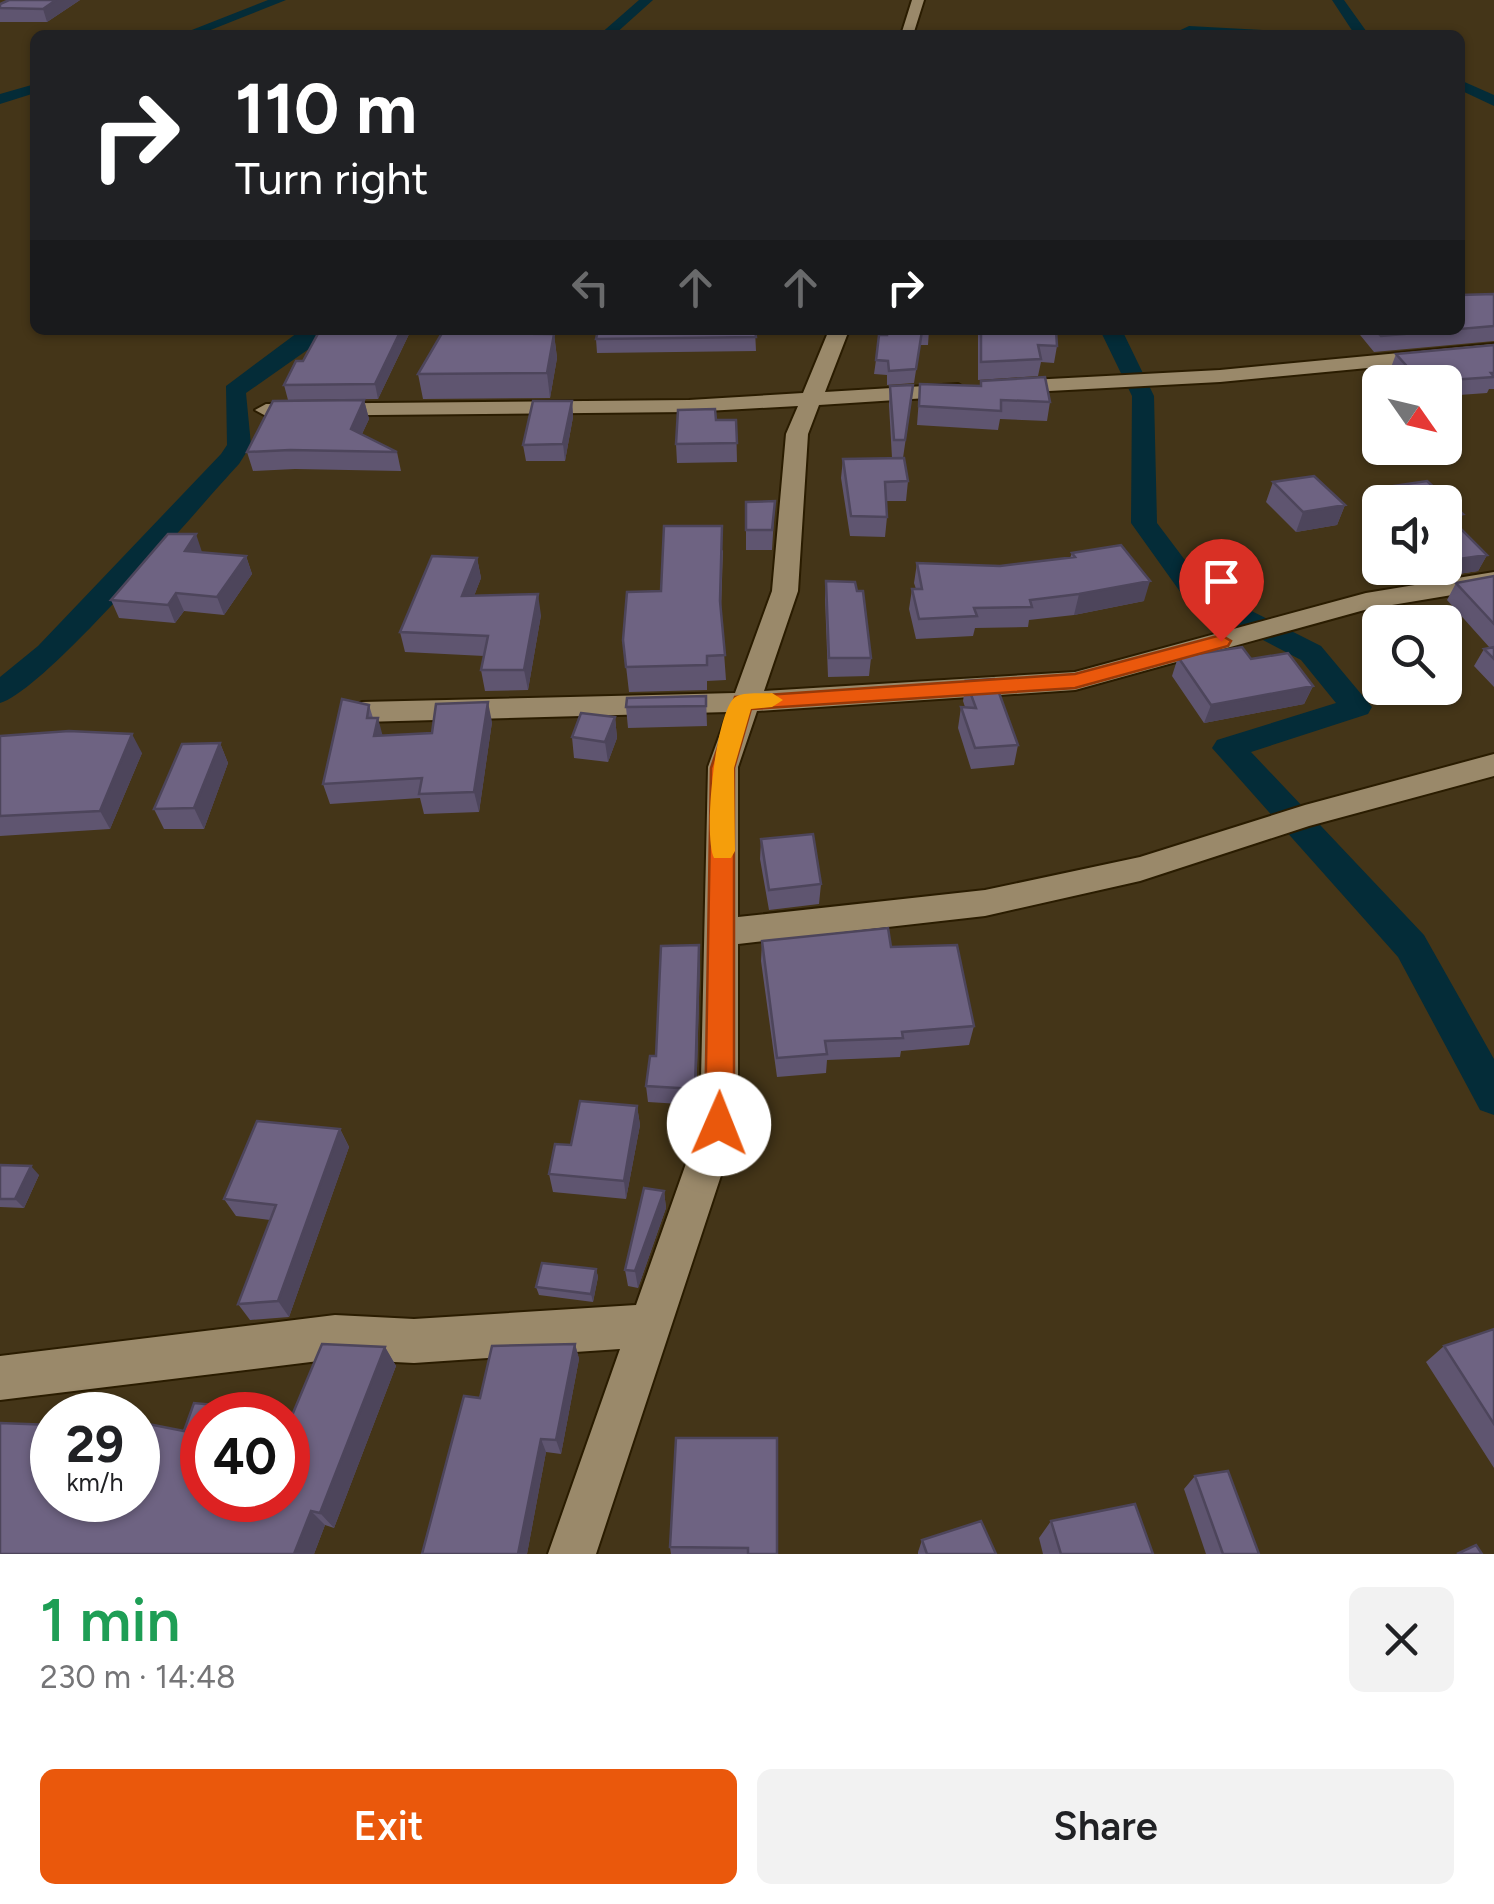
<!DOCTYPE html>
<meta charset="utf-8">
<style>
body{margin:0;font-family:Figtree,sans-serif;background:#f2f2f2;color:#202124;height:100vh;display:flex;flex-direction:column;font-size:38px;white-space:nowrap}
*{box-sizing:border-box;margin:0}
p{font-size:32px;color:#757577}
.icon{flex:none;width:55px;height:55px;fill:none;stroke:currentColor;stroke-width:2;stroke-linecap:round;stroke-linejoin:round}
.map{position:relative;height:1554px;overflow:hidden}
.panel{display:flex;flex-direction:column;background:#fff;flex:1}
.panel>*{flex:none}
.banner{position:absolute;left:30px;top:30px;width:1435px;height:305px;border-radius:15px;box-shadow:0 2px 8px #0004;background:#202124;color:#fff;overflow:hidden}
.needle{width:65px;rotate:124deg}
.tools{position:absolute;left:1362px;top:365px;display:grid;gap:20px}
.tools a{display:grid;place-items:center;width:100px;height:100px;border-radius:15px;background:#fff;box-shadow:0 2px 8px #0004;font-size:50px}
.speed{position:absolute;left:30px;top:1392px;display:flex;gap:20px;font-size:50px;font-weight:700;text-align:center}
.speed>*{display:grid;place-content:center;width:130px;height:130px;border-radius:50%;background:#fff;box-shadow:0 2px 8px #0004;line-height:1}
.speed small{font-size:25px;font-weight:400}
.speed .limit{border:15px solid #d22;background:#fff;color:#111}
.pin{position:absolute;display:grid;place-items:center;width:85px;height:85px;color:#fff;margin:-102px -42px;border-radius:50% 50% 50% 0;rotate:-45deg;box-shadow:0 0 10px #0007}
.pin .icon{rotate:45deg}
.me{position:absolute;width:110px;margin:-55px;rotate:1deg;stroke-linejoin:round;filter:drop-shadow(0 0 8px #0008)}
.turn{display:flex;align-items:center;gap:35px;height:210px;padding:0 40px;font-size:45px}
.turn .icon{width:130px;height:130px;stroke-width:2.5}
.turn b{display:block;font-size:70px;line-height:85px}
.lanes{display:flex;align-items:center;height:95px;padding:0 40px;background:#0003;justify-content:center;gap:50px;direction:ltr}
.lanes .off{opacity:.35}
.round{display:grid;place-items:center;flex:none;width:105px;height:105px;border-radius:15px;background:#f2f2f2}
.overview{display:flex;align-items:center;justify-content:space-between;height:170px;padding:0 40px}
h1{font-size:60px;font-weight:600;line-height:75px;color:#1e9e55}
.button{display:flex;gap:20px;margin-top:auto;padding:20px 40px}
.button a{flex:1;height:115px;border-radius:15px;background:#ea580c;color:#fff;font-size:40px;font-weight:600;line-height:115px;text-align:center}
.button a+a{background:#f2f2f2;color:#202124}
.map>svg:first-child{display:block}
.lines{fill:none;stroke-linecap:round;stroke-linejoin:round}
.canal{fill:#042c38;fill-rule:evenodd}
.minor-casing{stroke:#2a1c00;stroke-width:4}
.minor{fill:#9a896a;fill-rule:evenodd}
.wall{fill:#5f5570}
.shaded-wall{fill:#4d455b}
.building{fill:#6e6382;stroke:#4d455b;stroke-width:2.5}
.route{fill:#ea580c;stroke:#983908;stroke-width:2.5}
.slow{fill:#f59e0b}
</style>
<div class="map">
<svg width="1494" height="1554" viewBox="0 0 1494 1554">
<rect width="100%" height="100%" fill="#443518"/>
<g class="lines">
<path class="canal" d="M268,0h18l-88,35h-19z
M639,0h14l-39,35h-15z
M1332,0h12l25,35h-14z
M1189,26l94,5 7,4h-120z
M1460,80l34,15v11l-34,-16z
M35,84v9l-35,11v-10z
M301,330h22l-10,16 -67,47 5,52 -12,19c-42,45 -193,226 -239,239v-26l38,-31 183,-192 6,-9 -1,-59z
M1100,330h22l32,66 3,127 49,65 115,58 51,61 -4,7 -117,38 173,183 70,124v56l-14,-5 -82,-153 -186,-209 5,-8 119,-37 -35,-43 -115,-60 -55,-77 1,-127z"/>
<g class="minor-casing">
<path id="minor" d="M912,0h12l-11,35h-12z
M829,330h20l-24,62 133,-8 10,6 -10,6 -139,9 -11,29 -10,157 -34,100 311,-19 291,-79 128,-21v16l-126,21 -293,81 -318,21 -19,56v150l247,-27 155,-33 165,-52 189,-51v22l-185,50 -169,55 -155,35 -247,28v180l-142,430h-48l72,-205 -206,14 -79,-4 -335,41v-44l335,-41 79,4 222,-14 64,-181 8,-357 20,-55 -366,10 -14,-10 14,-10 373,-9 37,-102 14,-157 12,-28 -109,6 -423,4 -11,-6 11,-6 423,-4 114,-7z
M1494,344v12l-274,26 -211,11 -10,-6 10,-6 211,-11z"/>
</g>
<use href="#minor" class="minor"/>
</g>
<path class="wall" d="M80,0l-33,22h-47v-18z
M1494,294v47l-120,11 -18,-22h104v-35z
M320,330h91l-33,69 -90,1 -4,-15 19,-24z
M755,330l1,21 -159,2 -1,-14z
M885,330h44l-1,15h-8l-6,38 -27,2v-10l-13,-1 2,-14 9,-25z
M978,330h78l1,16 -3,17 -13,-1 -3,14 -60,4z
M554,334l3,24 -7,40 -127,1 -5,-25z
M1494,345v44h-5l-2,4 -42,3v-14h-44l-11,-12 6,-16z
M981,381l69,21 -3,19 -47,-2 -2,11 -81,-5 3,-41 60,2z
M890,386l21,17 -8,55 5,23 -2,20h-20l1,16 -2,20 -35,-1 -9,-58 2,-19 49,-1 -3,-53z
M364,400l5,19 -7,15 35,18 4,19 -106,-2 -42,2 -6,-19z
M572,401l1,16 -8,44h-39l-3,-16z
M716,420h20l1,42 -60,1 -1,-19z
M1427,481l36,33 -6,11 30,30 -9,16 -53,8 -12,-11h32v-66h-59l7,-16z
M1273,482l72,23 -8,20 -41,7 -30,-30z
M775,501l-3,49h-26v-48z
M1380,508v29l-13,-12 7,-16z
M723,550l-2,61 5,69 -19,1v9l-78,2 -6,-52 38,-49z
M202,553l44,3 6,18 -28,41 -40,-4 -9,12 -56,-5 -8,-18z
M1072,553l72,48 -70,14 -45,5 -1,7 -53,1 -2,8 -57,3 -7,-30 3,-20h4l-2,-6 3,-20 83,3 70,-8z
M477,558l4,20 -7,18 67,19 -13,75 -43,1 -4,-21 3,-14 -79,-4 -5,-20z
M1494,576v111l-20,-21 10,-17 6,-1 -43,-48 9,-17z
M826,581l45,77 -2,18 -41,1 -3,-78z
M1178,657l73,2 62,27 -9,18 -100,19 -32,-47z
M966,681l52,64 -4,20 -43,4 -13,-41 3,-21h4l-2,-6z
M706,696l1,30 -79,2 -2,-21z
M369,705l4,13 10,18 49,-3 60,-11 -13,90 -55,2 -4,-16 -90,6 -7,-20z
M615,717l2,21 -9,24 -34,-4 -2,-21z
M0,736l142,17 -32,76 -110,7z
M220,743l8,20 -24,66h-40l-10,-20z
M761,839l60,45 -2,20 -50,6 -9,-51z
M762,941l129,6 83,79 -5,19 -68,6 -1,6 -73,3 -1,13 -49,4 -16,-116z
M700,962l-4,143 -48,-3 -2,-16 10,-30z
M637,1106l3,19 -14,74 -73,-7 -4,-18 22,-29z
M340,1129l9,18 -60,170 -39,3 -12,-16 32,-84 -34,-4 -12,-17z
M0,1165l39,10 -15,33 -24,-1z
M664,1191l2,17 -28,80 -10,-2 -3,-16z
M596,1269l2,8 -5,25 -54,-7 -3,-8z
M1494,1329v139l-68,-106 18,-16z
M322,1344l63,3 11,19 -62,162 -9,-3 -11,29h-314v-131l52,2v75h86v-78l46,9 10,-28 42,4 7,8h-41v85h25l-3,8 25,7 6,-15h33v-75z
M575,1344l4,15 -18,95 -15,-2 -19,102h-105l58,-156z
M676,1438l101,116h-106l-1,-7z
M1195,1476l64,78h-53l-22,-65z
M1051,1521l102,33h-110l-4,-16z
M922,1540l74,14h-78v-2z"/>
<path class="shaded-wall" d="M56,0h24l-33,22 -4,-13z
M401,330h10l-33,69 -3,-15z
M554,334l3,24 -7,40 -3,-25z
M364,400l5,19 -13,28 -5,-18z
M572,401l1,16 -8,44 -2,-17z
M1345,505l-8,20 -41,7 7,-20z
M196,534l6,18 -17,-1z
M1487,555l-9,16 -53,8 6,-11h14v-7z
M246,556l6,18 -28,41 -7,-18z
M477,558l4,20 -15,39 -4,-21z
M1150,581l-6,20 -70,14 5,-21z
M176,593l8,18 -9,12 -7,-18z
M538,594l3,21 -13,75 -4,-20z
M1313,686l-9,18 -100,19 7,-18z
M488,702l4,20 -13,90 -5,-20z
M615,717l2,21 -9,24 -3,-20z
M378,718l5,19 -9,-1z
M132,734l10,19 -32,76 -10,-18z
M220,743l8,20 -24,66 -10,-21z
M699,945l1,17 -4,143 -1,-16z
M637,1106l3,19 -14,74 -2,-18z
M340,1129l9,18 -60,170 -11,-16z
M31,1166l8,9 -15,33 -9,-9z
M664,1191l2,17 -28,80 -3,-17z
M596,1269l2,8 -5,25 -2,-8z
M575,1344l4,15 -18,95 -5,-14z
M385,1347l11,19 -62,162 -14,-15z
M236,1407l7,8h-10z
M541,1439l5,13 -19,102h-9z
M204,1500h23l-6,17 -18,-15z
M311,1511l14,14 -11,29h-20z"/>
<path class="building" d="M9,0h47l-13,9 -43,-1v-4z
M1494,294v32l-34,3v-34z
M320,330h81l-26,54 -91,1 12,-24h7z
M598,330h157l1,7 -160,2z
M887,330h42v2l-7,-1 -6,38 -27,2 -1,-10 -12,-1 3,-25h8z
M981,330h75l1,16 -19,-1 3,14 -60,3z
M1375,330h76l-70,6z
M442,333l112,1 -7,39 -129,1z
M1494,345v28h-3l3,4 -73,5 -25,-28z
M1045,377l5,25 -49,-2v11l-82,-5 1,-22 61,2v-5z
M913,385l-8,55h-11l-4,-54z
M364,400l-13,29 46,23 -107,-2 -43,2 26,-51z
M533,401h39l-9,43 -40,1z
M715,409l1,11h20l1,23 -61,1 2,-34z
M904,458l4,23 -23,1 2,35 -36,-1 -8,-57z
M1314,476l31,29 -42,7 -30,-30z
M1427,481l36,33 -15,2 39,39 -42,6v-59h-34l-18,-16z
M775,501l-3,29h-26v-28z
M664,526h58l-2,75 5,54 -18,1v9l-81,2 -3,-27 4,-48 34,-1z
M168,534h28l-11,17 61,5 -29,41 -41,-4 -8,12 -57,-5z
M1121,545l29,36 -71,13 -49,6 2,7 -58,1 3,8 -58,3 -7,-30h10l-5,-26 83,3 75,-9 -3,-4z
M432,556l45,2 -15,38 76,-2 -14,76h-43l7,-34 -88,-4z
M1494,576v48l-38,-41z
M826,581l29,1 2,9h6l8,67h-42z
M1242,647l9,12 37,-6 25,33 -102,19 -33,-48z
M1494,647v12l-10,-10z
M994,679l24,66 -43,3 -14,-41 15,1 -10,-27z
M706,696v10l-80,1 1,-9z
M342,699l27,6 -2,13h11l-4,18 58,-3 4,-29 52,-2 -14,90 -55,2 3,-16 -99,6z
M581,713l34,4 -10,25 -33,-5z
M69,731l63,3 -32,77 -100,5v-80z
M220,743l-26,65 -40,1 28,-65z
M813,834l8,50 -52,6 -8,-51z
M888,928l3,19 66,-2 17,81 -72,6 1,6 -78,3 2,13 -50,4 -15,-117z
M699,945l-4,144 -49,-3 4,-30h6l5,-110z
M580,1101l57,5 -13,75 -75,-7 6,-30 16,1z
M257,1121l83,8 -62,172 -40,3 38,-99 -52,-6z
M0,1165l31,1 -16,33h-15z
M644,1188l20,3 -29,80 -10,-1z
M542,1263l54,6 -5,25 -55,-7z
M1494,1329v95l-50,-78z
M322,1344l63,3 -65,166 -9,-2 -17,43h-294v-131l52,2v75h86v-78l46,9 10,-28 42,4 -3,8h-31l1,87 46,13 6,-15h33v-75z
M575,1344l-19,96 -15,-1 -23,115h-96l42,-158 16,2 12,-52z
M676,1438h101v116h-29v-6l-78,-1z
M1228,1471l31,83h-36l-28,-78z
M1135,1504l18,50h-92l-10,-33z
M981,1521l15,33h-69l-5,-14z
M1476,1545l6,9h-25z"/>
<path class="route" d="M1221,635l10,6 -3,5 -153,42 -324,21 -17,59v356l-5,10 -10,4 -10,-4 -4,-10 6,-356 24,-71 340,-23z"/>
<path class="slow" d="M772,693l11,7 -11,7 -21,2 -17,59 1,83 -4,7h-17c-11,-23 1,-141 20,-160 7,-7 29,-4 38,-5z"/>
</svg>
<div class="tools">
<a><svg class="needle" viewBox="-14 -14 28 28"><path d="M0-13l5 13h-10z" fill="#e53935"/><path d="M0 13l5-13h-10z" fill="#757577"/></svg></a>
<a><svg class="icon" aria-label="sound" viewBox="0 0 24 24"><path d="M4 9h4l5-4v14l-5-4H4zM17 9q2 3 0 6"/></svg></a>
<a><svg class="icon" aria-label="search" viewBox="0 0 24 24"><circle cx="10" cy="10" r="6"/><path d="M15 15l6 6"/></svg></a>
</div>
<div class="speed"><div>29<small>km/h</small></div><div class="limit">40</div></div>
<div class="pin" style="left:1221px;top:641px;background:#d93025"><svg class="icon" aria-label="arrive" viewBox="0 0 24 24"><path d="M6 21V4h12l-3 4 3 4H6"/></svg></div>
<svg class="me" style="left:719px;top:1124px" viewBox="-20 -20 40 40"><circle r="19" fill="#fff"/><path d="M0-13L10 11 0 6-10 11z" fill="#ea580c"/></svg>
<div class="banner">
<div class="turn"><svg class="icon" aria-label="right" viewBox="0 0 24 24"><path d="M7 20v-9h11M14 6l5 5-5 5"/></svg><div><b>110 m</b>Turn right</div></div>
<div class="lanes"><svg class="icon off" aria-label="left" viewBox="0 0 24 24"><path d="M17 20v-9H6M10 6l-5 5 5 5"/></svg><svg class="icon off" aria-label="ahead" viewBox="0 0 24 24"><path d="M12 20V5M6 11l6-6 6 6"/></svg><svg class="icon off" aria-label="ahead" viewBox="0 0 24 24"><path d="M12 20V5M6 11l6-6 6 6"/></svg><svg class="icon" aria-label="right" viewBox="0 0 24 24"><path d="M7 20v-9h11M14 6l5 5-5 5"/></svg></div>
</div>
</div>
<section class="panel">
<div class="overview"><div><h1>1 min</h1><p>230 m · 14:48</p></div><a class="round"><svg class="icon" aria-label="close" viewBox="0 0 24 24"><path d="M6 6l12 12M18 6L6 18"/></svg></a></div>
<div class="button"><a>Exit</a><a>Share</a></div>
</section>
